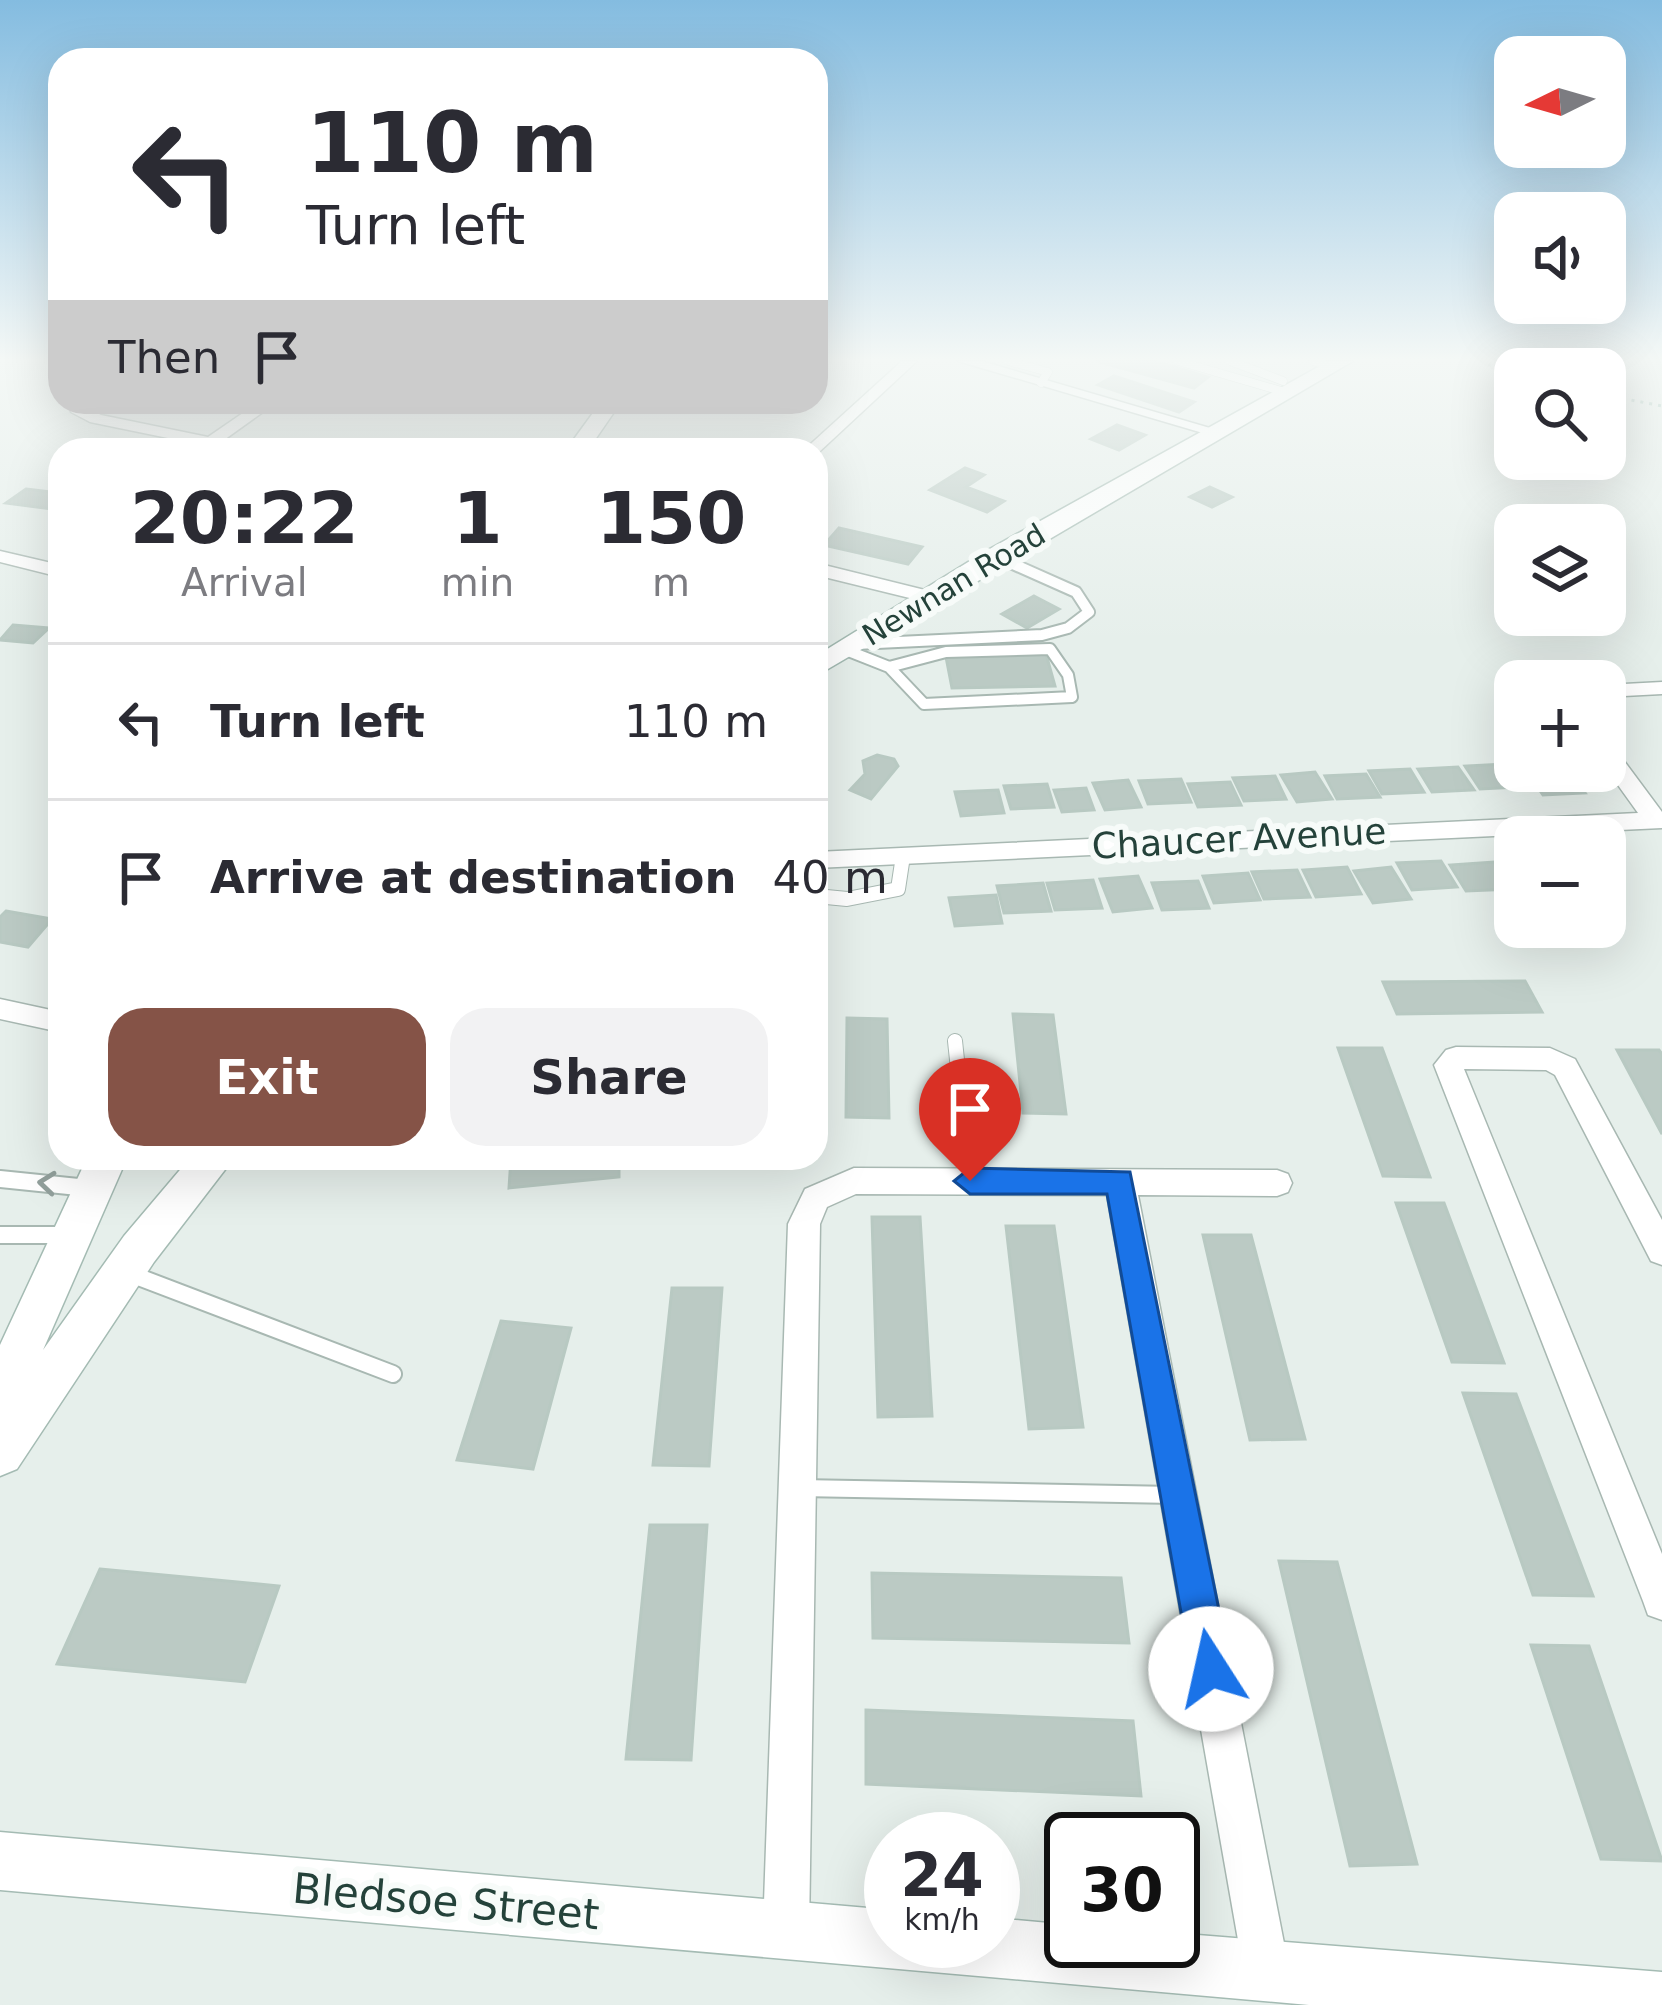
<!DOCTYPE html>
<meta charset="utf-8">
<style>
body{margin:0;font-family:"DejaVu Sans",sans-serif;background:#f2f2f3;color:#2b2b33;height:100vh;display:flex;flex-direction:column;font-size:45px;white-space:nowrap}
*{box-sizing:border-box;margin:0}
p{font-size:39px;color:#7c7c81}
.icon{flex:none;width:66px;height:66px;fill:none;stroke:currentColor;stroke-width:2;stroke-linecap:round;stroke-linejoin:round}
.map{position:relative;flex:1;overflow:hidden}
.drawer{position:absolute;left:48px;top:438px;width:780px;height:732px;display:flex;flex-direction:column;background:#fff;border-radius:36px;box-shadow:0 12px 48px #0002}
.drawer>*{flex:none}
.top-card{position:absolute;left:48px;top:48px;width:780px;height:366px;border-radius:36px;box-shadow:0 12px 48px #0002;background:#fff;color:#2b2b33;overflow:hidden}
.needle{width:78px;rotate:265deg}
.tools{position:absolute;left:1494px;top:36px;display:grid;gap:24px}
.tools a{display:grid;place-items:center;width:132px;height:132px;border-radius:24px;background:#fff;box-shadow:0 12px 48px #0002;font-size:60px}
.speed{position:absolute;left:864px;top:1812px;display:flex;gap:24px;font-size:60px;font-weight:700;text-align:center}
.speed>*{display:grid;place-content:center;width:156px;height:156px;border-radius:50%;background:#fff;box-shadow:0 12px 48px #0002;line-height:1}
.speed small{font-size:30px;font-weight:400}
.speed .limit{border:6px solid #111;border-radius:18px;background:#fff;color:#111}
.pin{position:absolute;display:grid;place-items:center;width:102px;height:102px;color:#fff;margin:-123px -51px;border-radius:50% 50% 50% 0;rotate:-45deg;box-shadow:0 0 12px #0007}
.pin .icon{rotate:45deg}
.me{position:absolute;width:132px;margin:-66px;rotate:350deg;stroke-linejoin:round;filter:drop-shadow(0 0 9px #0008)}
.turn{display:flex;align-items:center;gap:42px;height:252px;padding:0 60px;font-size:54px}
.turn .icon{width:156px;height:156px;stroke-width:2.5}
.turn b{display:block;font-size:84px;line-height:102px}
.then{display:flex;align-items:center;height:114px;padding:0 60px;background:#0003;gap:24px;font-size:45px}
.eta{display:flex;justify-content:space-evenly;align-items:center;height:204px;text-align:center}
.eta b{font-size:72px;font-weight:700;line-height:84px}
.action{display:flex;gap:24px;margin-top:auto;padding:24px 60px}
.action a{flex:1;height:138px;border-radius:36px;background:#855347;color:#fff;font-size:48px;font-weight:700;line-height:138px;text-align:center}
.action a+a{background:#f2f2f3;color:#2b2b33}
ul{padding:0;list-style:none}
li{display:flex;align-items:center;gap:36px;height:156px;padding:0 60px;border-top:3px solid #e1e1e2}
li div{flex:1}
li b{display:block;font-size:45px}
li em{font-style:normal}
.map>svg:first-child{display:block}
.building{fill:#bbcac4;stroke:#b8c9c2;stroke-width:3}
.lines{fill:none;stroke-linecap:round;stroke-linejoin:round}
.lane-far3-casing{stroke:#a8b8b2;stroke-width:9}
.lane-far2-casing{stroke:#a8b8b2;stroke-width:14}
.lane-far1-casing{stroke:#a8b8b2;stroke-width:16}
.lane-casing{stroke:#a8b8b2;stroke-width:20}
.street-casing{stroke:#a8b8b2;stroke-width:3}
.secondary-casing{stroke:#a4bbb3;stroke-width:3}
.path{stroke:#86b3a5;stroke-width:3;stroke-dasharray:3 6;stroke-linecap:butt}
.lane-far3{stroke:#fff;stroke-width:8}
.lane-far2{stroke:#fff;stroke-width:10}
.lane-far1{stroke:#fff;stroke-width:14}
.lane{stroke:#fff;stroke-width:16}
.street{fill:#fff;fill-rule:evenodd}
.secondary{fill:#fff;fill-rule:evenodd}
.oneway{stroke:#92a09c}
.route{fill:#1a73e8;stroke:#114b97;stroke-width:3}
.labels{text-anchor:middle;stroke-width:12;stroke-linejoin:round;paint-order:stroke}
.far-street-label{font-size:30px;fill:#24423a;stroke:#f7fbf9}
.street-label{font-size:36px;fill:#24423a;stroke:#f7fbf9}
.near-street-label{font-size:42px;fill:#24423a;stroke:#f7fbf9}
</style>
<div class="map">
<svg width="1662" height="2005" viewBox="0 0 1662 2005">
<rect width="100%" height="100%" fill="#e6efeb"/>
<path class="building" d="M1096,361h59l53,16 -14,11z
M1114,376l80,26 -15,10 -81,-27z
M1117,425l28,10 -26,15 -28,-11z
M965,468l19,7 -18,12 38,14 -17,11 -57,-22z
M1210,487l22,10 -20,10 -22,-10z
M26,489l34,4v17l-54,-7z
M839,528l83,19 -14,17 -84,-19z
M1034,596l25,13 -32,19 -25,-14z
M13,625l36,3 -16,15 -33,-3z
M1046,654l9,32 -103,2 -6,-31z
M877,755l17,4 4,7 -27,33 -21,-9 15,-16 -2,-13z
M1505,764l16,23 -41,2 -15,-23z
M1458,767l16,23 -42,2 -14,-23z
M1410,769l14,23 -42,2 -13,-23z
M1568,771l17,22 -42,2 -16,-23z
M1315,772l17,27 -35,3 -16,-27z
M1366,774l14,23 -43,2 -12,-23z
M1275,776l11,23 -42,2 -11,-23z
M1181,779l10,23 -43,2 -9,-23z
M1128,780l13,27 -36,3 -12,-27z
M1230,782l11,23 -43,2 -10,-23z
M1047,784l7,23 -43,2 -7,-23z
M1086,788l8,22 -32,2 -8,-22z
M998,790l6,23 -43,3 -6,-24z
M1441,861l16,26 -45,3 -15,-27z
M1494,862l17,27 -45,2 -16,-26z
M1347,867l14,27 -45,3 -13,-27z
M1391,867l20,32 -38,4 -19,-32z
M1297,870l13,27 -46,2 -12,-27z
M1248,873l12,27 -46,3 -11,-27z
M1138,876l14,32 -39,4 -13,-33z
M1093,880l9,28 -47,2 -8,-27z
M1198,881l11,27 -47,2 -10,-27z
M1043,883l8,28 -47,2 -7,-27z
M996,895l6,28 -47,3 -6,-28z
M6,911l46,8 -24,28 -28,-5v-25z
M1525,981l17,31 -145,2 -14,-32z
M1013,1014l40,1 13,99 -43,-1z
M847,1018l40,1 2,99 -43,-1z
M1338,1048h44l48,129 -47,-1z
M1617,1050h42l3,4v80z
M511,1158h108v19l-110,11z
M1396,1203h48l60,160 -52,-1z
M872,1217h48l12,199 -54,1z
M1006,1226h48l29,201 -54,2z
M1203,1235h48l54,204 -55,1z
M672,1288h50l-13,178 -56,-1z
M501,1321l70,7 -38,141 -76,-9z
M1463,1393l53,1 77,202 -60,-1z
M650,1525h57l-16,235 -65,-1z
M1279,1561l58,1 80,302 -67,2z
M100,1569l179,17 -34,96 -188,-18z
M872,1573l249,5 8,65 -256,-5z
M1531,1645l58,1 73,215 -61,-2z
M866,1710l267,11 8,75 -275,-12z"/>
<g class="lines">
<g class="lane-far3-casing">
<path id="lane-far3" d="M1008,361l40,11 -7,11
M1178,361l110,32
M1230,361l53,20
M1313,361l20,6"/>
</g>
<g class="lane-far2-casing">
<path id="lane-far2" d="M856,644l186,-9 26,-7 21,-16 -13,-20 -81,-36
M1050,649l18,26 4,22 -148,7 -35,-37 57,-15z
M846,650l43,17"/>
</g>
<g class="lane-far1-casing">
<path id="lane-far1" d="M816,896l31,3 51,-10 5,-33
M955,1041l8,75"/>
</g>
<g class="lane-casing">
<path id="lane" d="M963,1113l7,68
M0,1179l88,9
M0,1235h67
M128,1273l265,101
M800,1488l374,7"/>
</g>
<g class="street-casing">
<path id="street" d="M902,361h15l-99,92 -14,-3z
M958,361h23l246,72 -14,3z
M68,402h16v5l17,8 107,22 51,-35h18l-67,48h-19l6,-6 -107,-22 -19,-10z
M0,551l60,14v12l-60,-15z
M816,563l121,30 3,4 -10,6 -114,-28z
M1662,682v12l-57,3v-12z
M1605,744l8,2 49,66v16l-846,40v-16l822,-39 -33,-46z
M0,999l60,13v20l-60,-13z
M1456,1047l94,1 25,11 87,161v45l-11,-4 -96,-186 -9,-5 -82,-1 198,485v66l-14,-5 -5,-14 -209,-536 12,-15z
M854,1168l423,2 11,4 4,9 -4,9 -11,4 -139,-1 152,779 -7,16 -16,7 -16,-7 -7,-16 -137,-779 -251,-1 -29,13 -7,17 -11,707 -7,16 -16,7 -16,-7 -7,-16 25,-707 17,-35z"/>
</g>
<g class="secondary-casing">
<path id="secondary" d="M1329,361h24l-537,315v-20l170,-105z
M601,402h20l-33,48h-22z
M87,1158h40l-84,192 81,-114 66,-78h44l-80,104 -137,207 -17,7v-131z
M0,1832l891,78v31h102v-23l78,7v16h102v-8l489,39v33h-353l-1309,-115z"/>
</g>
<path class="path" d="M1480,361l35,14
M1605,395l57,11"/>
<use href="#lane-far3" class="lane-far3"/>
<use href="#lane-far2" class="lane-far2"/>
<use href="#lane-far1" class="lane-far1"/>
<use href="#lane" class="lane"/>
<use href="#street" class="street"/>
<use href="#secondary" class="secondary"/>
</g>
<defs><path id="oneway-chevron" d="M-2-3.5L2.5 0L-2 3.5" fill="none" stroke-width="1.6" stroke-linecap="round" stroke-linejoin="round" transform="scale(3)"/></defs>
<use class="oneway" href="#oneway-chevron" transform="translate(47 1183) rotate(-174)"/>
<linearGradient id="sky" x2="0" y2="1"><stop stop-color="#84bce0"/><stop offset="0.56" stop-color="#f4f8f6"/><stop offset="1" stop-color="#f4f8f6" stop-opacity="0"/></linearGradient>
<rect width="1662" height="642" fill="url(#sky)"/>
<path class="route" d="M970,1168l160,4 101,497 -6,15 -14,5 -15,-5 -5,-15 -84,-475h-137l-16,-13z"/>
<g class="labels">
<g class="far-street-label">
<text transform="translate(954 585) rotate(-31)" y="10">Newnan Road</text>
</g>
<g class="street-label">
<text transform="translate(1239 838) rotate(-3)" y="13">Chaucer Avenue</text>
</g>
<g class="near-street-label">
<text transform="translate(446 1901) rotate(5)" y="15">Bledsoe Street</text>
</g>
</g>
</svg>
<div class="tools">
<a><svg class="needle" viewBox="-14 -14 28 28"><path d="M0-13l5 13h-10z" fill="#e53935"/><path d="M0 13l5-13h-10z" fill="#7c7c81"/></svg></a>
<a><svg class="icon" aria-label="sound" viewBox="0 0 24 24"><path d="M4 9h4l5-4v14l-5-4H4zM17 9q2 3 0 6"/></svg></a>
<a><svg class="icon" aria-label="search" viewBox="0 0 24 24"><circle cx="10" cy="10" r="6"/><path d="M15 15l6 6"/></svg></a>
<a><svg class="icon" aria-label="layers" viewBox="0 0 24 24"><path d="M12 4l9 5-9 5-9-5zM3 14l9 5 9-5"/></svg></a>
<a>+</a>
<a>−</a>
</div>
<div class="speed"><div>24<small>km/h</small></div><div class="limit">30</div></div>
<div class="pin" style="left:970px;top:1181px;background:#d93025"><svg class="icon" aria-label="arrive" viewBox="0 0 24 24"><path d="M6 21V4h12l-3 4 3 4H6"/></svg></div>
<svg class="me" style="left:1211px;top:1669px" viewBox="-20 -20 40 40"><circle r="19" fill="#fff"/><path d="M0-13L10 11 0 6-10 11z" fill="#1a73e8"/></svg>
<div class="top-card">
<div class="turn"><svg class="icon" aria-label="left" viewBox="0 0 24 24"><path d="M17 20v-9H6M10 6l-5 5 5 5"/></svg><div><b>110 m</b>Turn left</div></div>
<div class="then">Then<svg class="icon" aria-label="arrive" viewBox="0 0 24 24"><path d="M6 21V4h12l-3 4 3 4H6"/></svg></div>
</div>
<section class="drawer">
<div class="eta">
<div><b>20:22</b><p>Arrival</p></div>
<div><b>1</b><p>min</p></div>
<div><b>150</b><p>m</p></div>
</div>
<ul>
<li><svg class="icon" aria-label="left" viewBox="0 0 24 24"><path d="M17 20v-9H6M10 6l-5 5 5 5"/></svg><div><b>Turn left</b></div><em>110 m</em></li>
<li><svg class="icon" aria-label="arrive" viewBox="0 0 24 24"><path d="M6 21V4h12l-3 4 3 4H6"/></svg><div><b>Arrive at destination</b></div><em>40 m</em></li>
</ul>
<div class="action"><a>Exit</a><a>Share</a></div>
</section>
</div>
